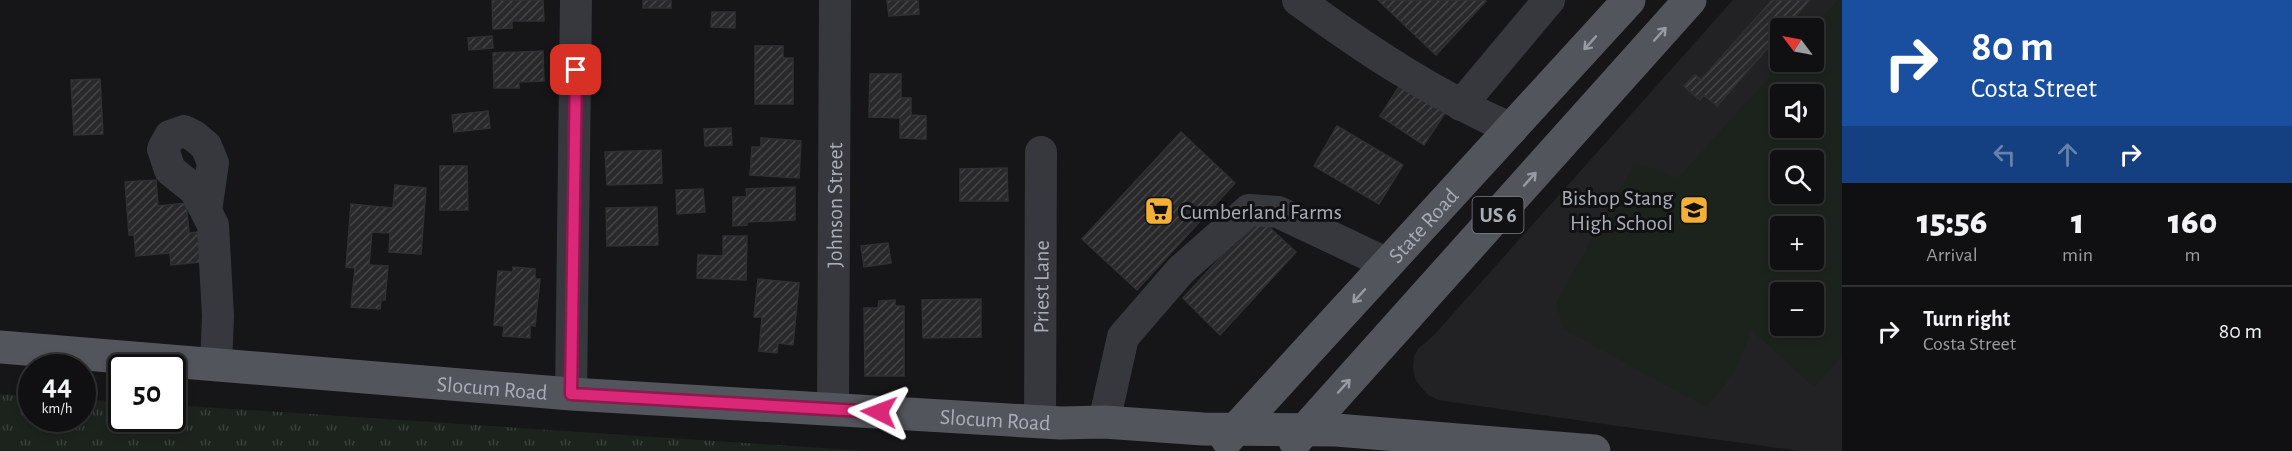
<!DOCTYPE html>
<meta charset="utf-8">
<style>
body{margin:0;font-family:"Alegreya Sans",sans-serif;background:#1e1e20;color:#f1f3f6;height:100vh;display:flex;flex-direction:column;font-size:22px;white-space:nowrap}
*{box-sizing:border-box;margin:0}
p{font-size:20px;color:#9c9d9f}
.icon{flex:none;width:33px;height:33px;fill:none;stroke:currentColor;stroke-width:2;stroke-linecap:round;stroke-linejoin:round}
.map{position:relative;flex:1;overflow:hidden}
.sheet{display:flex;flex-direction:column;background:#101012;width:450px}
.sheet>*{flex:none}
.hud{background:#1a4fa0;color:#fff;overflow:hidden}
.needle{width:39px;rotate:302deg}
.buttons{position:absolute;left:1770px;top:18px;display:grid;gap:12px}
.buttons a{display:grid;place-items:center;width:54px;height:54px;border-radius:6px;background:#101012;box-shadow:0 3px 9px #0003,0 0 0 2px #303032;font-size:30px}
.speed{position:absolute;left:18px;top:354px;display:flex;gap:12px;font-size:30px;font-weight:700;text-align:center}
.speed>*{display:grid;place-content:center;width:78px;height:78px;border-radius:50%;background:#101012;box-shadow:0 3px 9px #0003,0 0 0 2px #303032;line-height:1}
.speed small{font-size:15px;font-weight:400}
.speed .limit{border:3px solid #111;border-radius:9px;background:#fff;color:#111}
.pin{position:absolute;display:grid;place-items:center;width:51px;height:51px;color:#fff;margin:-26px;border-radius:12px;box-shadow:0 3px 9px #0006}
.me{position:absolute;width:66px;margin:-33px;rotate:273deg;stroke-linejoin:round;filter:drop-shadow(0 0 4px #0008)}
.turn{display:flex;align-items:center;gap:21px;height:126px;padding:0 30px;font-size:27px}
.turn .icon{width:78px;height:78px;stroke-width:2.5}
.turn b{display:block;font-size:42px;line-height:51px}
.lanes{display:flex;align-items:center;height:57px;padding:0 30px;background:#0003;justify-content:center;gap:30px;direction:ltr}
.lanes .off{opacity:.35}
.eta{display:flex;justify-content:space-evenly;align-items:center;height:102px;text-align:center}
.eta b{font-size:36px;font-weight:800;line-height:42px}
ul{padding:0;list-style:none}
li{display:flex;align-items:center;gap:18px;height:90px;padding:0 30px;border-top:2px solid #303032}
li div{flex:1}
li b{display:block;font-size:22px}
li em{font-style:normal}
main{display:flex;flex:1;min-height:0}
.map>svg:first-child{display:block}
.built{fill:#222225;fill-rule:evenodd}
.grass{fill:url(#grass-tufts)}
.garden{fill:#1c231d;fill-rule:evenodd}
.building{fill:url(#building-hatch);stroke:#303034;stroke-width:1.5}
.lines{fill:none;stroke-linecap:round;stroke-linejoin:round}
.minor{stroke:#37383d;stroke-width:32}
.major{stroke:#53555c;stroke-width:33}
.oneway{stroke:#979ba6}
.route-casing{stroke:#8e194d;stroke-width:15}
.route{stroke:#db2777;stroke-width:10}
.labels{text-anchor:middle;stroke-width:6;stroke-linejoin:round;paint-order:stroke}
.shield{fill:#111113;stroke:#7b7e86;stroke-width:1.5}
.shield-label{font-size:21px;font-weight:bold;fill:#a8adb8}
.poi-label{font-size:22px;fill:#a8adb8;stroke:#111113;text-anchor:end}
.street-label{font-size:22px;fill:#a8adb8;stroke:#111113}
</style>
<main>
<div class="map">
<svg width="1842" height="451" viewBox="0 0 1842 451">
<defs>
<pattern id="grass-tufts" width="24" height="20" patternUnits="userSpaceOnUse" patternTransform="scale(1.5)"><rect width="24" height="20" fill="#1c231d"/><path d="M3 7l-1-3M5 7V3M7 7l1-3M15 17l-1-3M17 17v-4M19 17l1-3" fill="none" stroke="#3a403c"/></pattern>
<pattern id="building-hatch" width="6" height="6" patternUnits="userSpaceOnUse" patternTransform="scale(1.5)"><rect width="6" height="6" fill="#29292c"/><path d="M-1 1l2-2M0 6l6-6M5 7l2-2" fill="none" stroke="#454548"/></pattern>
</defs>
<rect width="100%" height="100%" fill="#161618"/>
<path class="built" d="M1733,0h109v451h-41l-183,-25 -180,-26 -11,-6 -11,-13 -3,-12 1,-13 4,-7 16,-14zM1780,28h34v34h-34zM1780,94h34v34h-34zM1780,160h34v34h-34zM1780,226h34v34h-34zM1780,292h34v34h-34z"/>
<path class="grass" d="M0,394l31,2 1,22h50l1,-19 38,3 1,16h50l1,-13 694,46h-867z"/>
<path class="garden" d="M1838,0h4v356l-28,31 -63,-57c-11,33 -21,52 -45,77l-143,-78 -7,-26 78,-139 21,5 23,9 105,-116h31l-2,-34zM1780,94h34v34h-34zM1780,160h34v34h-34zM1780,226h34v34h-34zM1780,292h34v34h-34z"/>
<path class="building" d="M492,0h51l1,21h-32v7l-19,1z
M643,0h28v8h-28z
M887,0h31l1,14 -30,2z
M1378,0h107l1,1 -50,54z
M1772,0h38l-25,28h-5v6l-63,72 -13,-11 -4,5 -16,-14 11,-11 6,5z
M712,12h23v16l-24,-1z
M492,36l1,12 -24,2 -1,-12z
M755,46h28v12h10v46h-38z
M543,51l1,30 -25,1v6h-25l-1,-35z
M870,74h31v24h10v17l15,1v23l-26,-1v-20l-31,-1z
M100,79l3,55 -29,1 -3,-55z
M1402,82l45,28 -23,35 -44,-29z
M488,111l2,17 -36,4 -2,-17z
M1337,126l66,39 -24,39 -65,-38z
M731,128l1,17 -27,1 -1,-17z
M1181,132l54,51 -98,107 -55,-51z
M761,138l40,3 -2,37 -49,-3 2,-28h9z
M661,150l1,33 -55,2 -2,-33z
M440,166h27l1,44h-28z
M1007,168l1,33h-48v-32z
M156,180l2,26 28,-3 3,30 9,-1 2,30 -29,3 -1,-12 -34,3 -2,-21h-5l-4,-53z
M395,185l31,3 -5,66 -32,-2 1,-19 -18,-1 -3,33 19,1 -3,34h-4l-1,9 -29,-2 4,-39 -9,-1 5,-63 42,4z
M795,187v33l-48,2v3l-14,1v-29h14l-1,-8z
M703,189l2,23 -28,2 -1,-24z
M657,207l1,38 -51,1 -1,-38z
M1258,217l38,35 -76,83 -37,-37z
M723,236h24l-1,44 -49,-2 1,-23 25,1z
M888,243l3,20 -27,4 -3,-21z
M513,267l22,2v10h5l-5,47 -5,-1v13l-27,-2 1,-10 -10,-1 4,-54 15,1z
M758,279l41,4 -6,62 -15,-2 -1,10 -18,-2 3,-34h-8z
M981,299v38l-58,1 -1,-38z
M895,300v6h9v70h-39l-1,-68h14l1,-7z"/>
<g class="lines">
<g class="minor">
<path d="M1298,0c67,49 138,96 214,129"/>
<path d="M1461,105l88,-105"/>
<path d="M206,211l7,-48 -7,-17 -12,-10 -10,-5 -14,5 -7,13 7,21 25,20 18,35 5,91 -2,48"/>
<path d="M571,394l5,-394"/>
<path id="s1" d="M833,409l2,-409"/>
<path id="s2" d="M1040,422l1,-270"/>
<path d="M1104,422l19,-85 58,-67 68,-60 29,2 110,52"/>
</g>
<g class="major">
<path id="s3" d="M0,347l571,47 489,29 44,-1 99,7 133,1 258,21"/>
<path id="s4" d="M1227,439l402,-439"/>
<path d="M1295,441l395,-441"/>
</g>
</g>
<defs><path id="oneway-shaft" d="M-6 0H5M1.5-3L5.5 0L1.5 3" fill="none" stroke-width="1.6" stroke-linecap="round" stroke-linejoin="round" transform="scale(1.5)"/></defs>
<g class="oneway">
<use href="#oneway-shaft" transform="translate(1660 34) rotate(-48)"/>
<use href="#oneway-shaft" transform="translate(1590 43) rotate(132)"/>
<use href="#oneway-shaft" transform="translate(1530 179) rotate(-48)"/>
<use href="#oneway-shaft" transform="translate(1359 296) rotate(132)"/>
<use href="#oneway-shaft" transform="translate(1344 386) rotate(-48)"/>
</g>
<g class="lines">
<g class="route-casing">
<path id="route" d="M576,70l-5,324 308,18"/>
</g>
<use href="#route" class="route"/>
</g>
<defs>
<g id="school-square" transform="scale(1.5)"><rect x="-9" y="-9" width="18" height="18" rx="4" fill="#f2b134" stroke="#111113"/><path d="M0-5L7-2L0 1L-7-2ZM-4 1L0 2.5L4 1V4Q0 6-4 4Z" fill="#111"/></g>
<g id="supermarket-square" transform="scale(1.5)"><rect x="-9" y="-9" width="18" height="18" rx="4" fill="#f2b134" stroke="#111113"/><path d="M-6-5.5h2.5l.6 2H6L4.5 2H-2.5L-4.4-4H-6ZM-1.5 3.2a1.3 1.3 0 1 0 .1 0ZM3 3.2a1.3 1.3 0 1 0 .1 0Z" fill="#111"/></g>
</defs>
<g fill-rule="evenodd">
<use href="#school-square" x="1694" y="210"/>
<use href="#supermarket-square" x="1159" y="211"/>
</g>
<g class="labels">
<rect class="shield" x="1472.5" y="197" width="51" height="36" rx="4.5"/>
<g class="shield-label">
<text x="1498" y="222">US 6</text>
</g>
<g class="poi-label">
<text x="1673" y="205">Bishop Stang<tspan x="1673" dy="25">High School</tspan></text>
<text x="1180" y="219" text-anchor="start">Cumberland Farms</text>
</g>
<g class="street-label">
<text dy="8" stroke="none"><textPath href="#s1" startOffset="204">Johnson Street</textPath></text>
<text dy="8" stroke="none"><textPath href="#s4" startOffset="290">State Road</textPath></text>
<text dy="8" stroke="none"><textPath href="#s2" startOffset="135">Priest Lane</textPath></text>
<text dy="8" stroke="none"><textPath href="#s3" startOffset="494">Slocum Road</textPath></text>
<text dy="8" stroke="none"><textPath href="#s3" startOffset="998">Slocum Road</textPath></text>
</g>
</g>
</svg>
<div class="buttons">
<a><svg class="needle" viewBox="-14 -14 28 28"><path d="M0-13l5 13h-10z" fill="#e53935"/><path d="M0 13l5-13h-10z" fill="#9c9d9f"/></svg></a>
<a><svg class="icon" aria-label="sound" viewBox="0 0 24 24"><path d="M4 9h4l5-4v14l-5-4H4zM17 9q2 3 0 6"/></svg></a>
<a><svg class="icon" aria-label="search" viewBox="0 0 24 24"><circle cx="10" cy="10" r="6"/><path d="M15 15l6 6"/></svg></a>
<a>+</a>
<a>−</a>
</div>
<div class="speed"><div>44<small>km/h</small></div><div class="limit">50</div></div>
<div class="pin" style="left:576px;top:70px;background:#d93025"><svg class="icon" aria-label="arrive" viewBox="0 0 24 24"><path d="M6 21V4h12l-3 4 3 4H6"/></svg></div>
<svg class="me" style="left:879px;top:412px" viewBox="-20 -20 40 40"><path d="M0-17L14 15 0 8-14 15z" fill="#db2777" stroke="#fff" stroke-width="4"/></svg>
</div>
<section class="sheet">
<div class="hud">
<div class="turn"><svg class="icon" aria-label="right" viewBox="0 0 24 24"><path d="M7 20v-9h11M14 6l5 5-5 5"/></svg><div><b>80 m</b>Costa Street</div></div>
<div class="lanes"><svg class="icon off" aria-label="left" viewBox="0 0 24 24"><path d="M17 20v-9H6M10 6l-5 5 5 5"/></svg><svg class="icon off" aria-label="ahead" viewBox="0 0 24 24"><path d="M12 20V5M6 11l6-6 6 6"/></svg><svg class="icon" aria-label="right" viewBox="0 0 24 24"><path d="M7 20v-9h11M14 6l5 5-5 5"/></svg></div>
</div>
<div class="eta">
<div><b>15:56</b><p>Arrival</p></div>
<div><b>1</b><p>min</p></div>
<div><b>160</b><p>m</p></div>
</div>
<ul>
<li><svg class="icon" aria-label="right" viewBox="0 0 24 24"><path d="M7 20v-9h11M14 6l5 5-5 5"/></svg><div><b>Turn right</b><p>Costa Street</p></div><em>80 m</em></li>
</ul>
</section>
</main>
